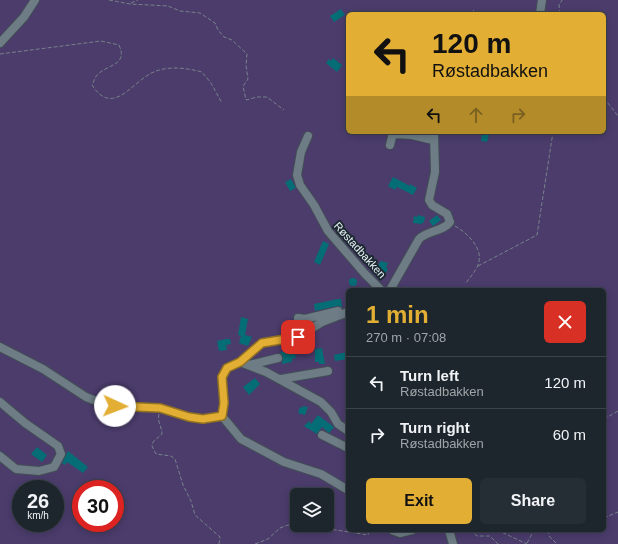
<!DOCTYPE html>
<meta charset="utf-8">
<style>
body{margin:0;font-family:Arial,sans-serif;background:#252e34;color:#f1f3f6;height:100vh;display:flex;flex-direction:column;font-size:15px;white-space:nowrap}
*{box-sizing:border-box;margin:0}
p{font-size:13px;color:#a0a5a9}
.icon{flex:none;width:22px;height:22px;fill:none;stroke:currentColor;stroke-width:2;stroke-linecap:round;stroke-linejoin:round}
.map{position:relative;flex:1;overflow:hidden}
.drawer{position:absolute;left:346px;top:288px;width:260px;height:244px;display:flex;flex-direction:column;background:#1c262c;border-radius:6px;box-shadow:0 2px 10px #0003,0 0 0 1px #3a4348}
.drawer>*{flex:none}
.guide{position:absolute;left:346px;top:12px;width:260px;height:122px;border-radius:6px;box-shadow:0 2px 10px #0003,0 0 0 1px #3a4348;background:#e2ae34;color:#111;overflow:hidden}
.tools{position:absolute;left:290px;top:488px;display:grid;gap:8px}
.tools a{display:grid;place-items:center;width:44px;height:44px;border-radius:6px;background:#1c262c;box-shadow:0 2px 10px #0003,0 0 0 1px #3a4348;font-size:20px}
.speed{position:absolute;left:12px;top:480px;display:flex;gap:8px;font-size:20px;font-weight:700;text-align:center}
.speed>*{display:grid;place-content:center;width:52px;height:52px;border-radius:50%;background:#1c262c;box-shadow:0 2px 10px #0003,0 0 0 1px #3a4348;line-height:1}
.speed small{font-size:10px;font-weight:400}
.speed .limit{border:6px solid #d22;background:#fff;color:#111}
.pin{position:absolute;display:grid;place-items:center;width:34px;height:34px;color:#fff;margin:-17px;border-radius:8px;box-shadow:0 2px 6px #0006}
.me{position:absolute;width:44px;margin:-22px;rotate:92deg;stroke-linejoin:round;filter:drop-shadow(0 0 3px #0008)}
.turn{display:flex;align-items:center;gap:14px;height:84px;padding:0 20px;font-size:18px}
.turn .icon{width:52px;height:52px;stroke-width:2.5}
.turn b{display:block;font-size:28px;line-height:34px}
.lanes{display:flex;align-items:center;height:38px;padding:0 20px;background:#0003;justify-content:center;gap:20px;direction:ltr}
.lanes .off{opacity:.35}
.round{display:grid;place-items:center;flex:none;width:42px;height:42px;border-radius:6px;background:#252e34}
.summary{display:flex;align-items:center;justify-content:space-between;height:68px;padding:0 20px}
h1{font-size:24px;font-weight:700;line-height:30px;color:#e2ae34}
.primary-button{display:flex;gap:8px;margin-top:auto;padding:8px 20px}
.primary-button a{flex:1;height:46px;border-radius:6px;background:#e2ae34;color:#111;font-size:16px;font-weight:700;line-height:46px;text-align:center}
.primary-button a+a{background:#252e34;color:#f1f3f6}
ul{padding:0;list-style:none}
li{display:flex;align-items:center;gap:12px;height:52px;padding:0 20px;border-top:1px solid #3a4348}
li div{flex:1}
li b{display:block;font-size:15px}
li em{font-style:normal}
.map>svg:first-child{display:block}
.green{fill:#4b3c6c;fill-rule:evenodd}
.building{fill:#056d76}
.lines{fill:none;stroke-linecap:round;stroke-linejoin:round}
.minor-casing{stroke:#434e55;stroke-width:10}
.path{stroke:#778289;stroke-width:1;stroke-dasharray:4 2;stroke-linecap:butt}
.minor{stroke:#6d7c85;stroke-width:8}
.route-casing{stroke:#937122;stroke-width:10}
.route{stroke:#e2ae34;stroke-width:7}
.labels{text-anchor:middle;stroke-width:4;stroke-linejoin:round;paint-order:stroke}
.street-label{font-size:11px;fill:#e9f1f7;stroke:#1c2931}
</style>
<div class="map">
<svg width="618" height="544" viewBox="0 0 618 544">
<rect width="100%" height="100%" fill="#26333b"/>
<path class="green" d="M0,0h618v544h-618zM348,14h256v118h-256zM348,290h256v240h-256zM21,489h34v34h-34zM81,489h34v34h-34zM297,495h30v30h-30z"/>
<path class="building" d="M341,9l4,6 -11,7 -4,-6z
M333,58l9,7 -5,7 -11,-9 3,-4 2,2z
M482,132h8l-3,10 -6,-1z
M393,177l17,9v-2l7,4 -4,7 -16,-8 -2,3 -7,-4z
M291,179l5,9 -6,3 -5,-9z
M418,215l7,2 -1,5 -3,2 -8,-1 1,-7 3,1z
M437,215l4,5 -8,6 -4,-5z
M323,241l6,3 -9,21 -6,-3z
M381,261l7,2 -2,5 2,1 -6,11 -10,-7z
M349 282a4 4 0 1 1 8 0a4 4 0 1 1-8 0Z
M338,299h3l1,8 -5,-1 -22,5 -1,-7z
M241,317l7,2 -3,16 7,2 -4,9 -9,-3 2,-7 -3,-1z
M226,339h4l1,5 -5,1 1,5 -8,1 -2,-10z
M322,348l3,16h-6v-2h-4v-13z
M294,350l2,8 -4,1v3l-10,2 1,-7 -3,-5z
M347,352l1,7 -13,2 -1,-6z
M255,378l5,6 -11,11 -6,-8z
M303,406l5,1 -3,8 -7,-2 2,-6 2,1z
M318,415l16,12 -5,6 -7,-6 -5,7 -13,-8 5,-5 2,3z
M37,447l10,8 -5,7 -11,-8z
M68,451l20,16 -5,6 -16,-11 -2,3 -3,-2z"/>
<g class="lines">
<g class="minor-casing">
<path id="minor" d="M540,14l2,-14
M0,43l24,-26 11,-17
M308,136l-7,16 -4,23 3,10 14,20 14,26 37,43 16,16
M390,145l2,-8 3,-3 17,1 21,5
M390,290l29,-51c8,-8 25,-8 31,-17l-3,-8 -15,-9 -3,-5 6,-28 -1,-40
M348,312l-26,10 -24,15 -36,6 -22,19 -13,6 -5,9 2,26 -2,13 19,23 43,23 37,12 27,16
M298,318l7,1 33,-8
M0,347l43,22 43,28 18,7 23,3 33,1 29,9 14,2 19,-3
M240,362l26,10 55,30 10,10 7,12 10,7
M249,365l29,-7
M281,379l47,-8
M0,402l25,21 33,23 3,8 -7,13 -15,4 -23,-2 -16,-13
M322,435l26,13
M392,530l8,3 12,-3
M449,530l4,14"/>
</g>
<path class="path" d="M109,0l21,4 38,2 12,5 20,2 15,10 3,7 6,7 8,3 15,14 -1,12 2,13 -5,7 3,14 11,-3h10l17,13
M131,3l7,-3
M473,14l1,-6
M560,14l-1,-9 3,-5
M0,54l101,-13 18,4c9,20 -10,19 -21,29 -3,3 -4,7 -6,11 22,34 41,-6 64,-14 14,-5 31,-3 46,1l9,11 11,20
M604,98l14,18
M455,226c11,6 27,21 24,35 -1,8 -9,16 -13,22
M478,266l59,-31 16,-103
M159,414c-2,9 3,12 3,20l-9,8 -1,4 4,8 15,2 4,3 8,26 8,16 4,14 25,22 -1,7
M604,419l14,-8
M604,518l14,-6
M470,530l7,6h13l8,8
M497,530l30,14
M548,530l1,6 8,8
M527,543l7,-13
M255,544l13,-5 12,-11 8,-3 9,2 13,-1 58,9 1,-5"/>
<use href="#minor" class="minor"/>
</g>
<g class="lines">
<g class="route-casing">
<path id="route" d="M115,406l45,2 29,9 14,2 19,-3 2,-13 -2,-26 5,-9 13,-6 22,-19 36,-6"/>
</g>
<use href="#route" class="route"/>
</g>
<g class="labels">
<g class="street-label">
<text transform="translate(360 250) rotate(48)" y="4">Røstadbakken</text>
</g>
</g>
</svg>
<div class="tools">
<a><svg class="icon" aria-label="layers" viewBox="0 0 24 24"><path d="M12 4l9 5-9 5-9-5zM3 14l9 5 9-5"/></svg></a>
</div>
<div class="speed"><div>26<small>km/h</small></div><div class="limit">30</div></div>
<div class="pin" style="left:298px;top:337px;background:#d93025"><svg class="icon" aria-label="arrive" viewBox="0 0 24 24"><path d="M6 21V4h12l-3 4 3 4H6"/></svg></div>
<svg class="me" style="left:115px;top:406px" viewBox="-20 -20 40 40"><circle r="19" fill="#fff"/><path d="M0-13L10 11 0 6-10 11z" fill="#e2ae34"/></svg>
<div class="guide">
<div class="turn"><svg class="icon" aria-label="left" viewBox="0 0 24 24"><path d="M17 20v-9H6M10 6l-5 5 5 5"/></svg><div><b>120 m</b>Røstadbakken</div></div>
<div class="lanes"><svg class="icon" aria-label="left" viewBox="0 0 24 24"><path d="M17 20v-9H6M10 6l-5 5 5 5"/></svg><svg class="icon off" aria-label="ahead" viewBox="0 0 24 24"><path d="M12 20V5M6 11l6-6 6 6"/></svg><svg class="icon off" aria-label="right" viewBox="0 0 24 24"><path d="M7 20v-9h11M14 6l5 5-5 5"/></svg></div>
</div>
<section class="drawer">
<div class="summary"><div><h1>1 min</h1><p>270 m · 07:08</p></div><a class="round" style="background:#d93025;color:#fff"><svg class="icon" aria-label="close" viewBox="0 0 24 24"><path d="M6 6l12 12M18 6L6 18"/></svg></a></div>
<ul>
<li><svg class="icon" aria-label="left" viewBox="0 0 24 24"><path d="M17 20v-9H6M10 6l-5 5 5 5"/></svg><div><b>Turn left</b><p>Røstadbakken</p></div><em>120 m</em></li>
<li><svg class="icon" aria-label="right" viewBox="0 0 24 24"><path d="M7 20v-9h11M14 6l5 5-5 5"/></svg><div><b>Turn right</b><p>Røstadbakken</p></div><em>60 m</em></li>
</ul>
<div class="primary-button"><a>Exit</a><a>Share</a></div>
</section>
</div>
